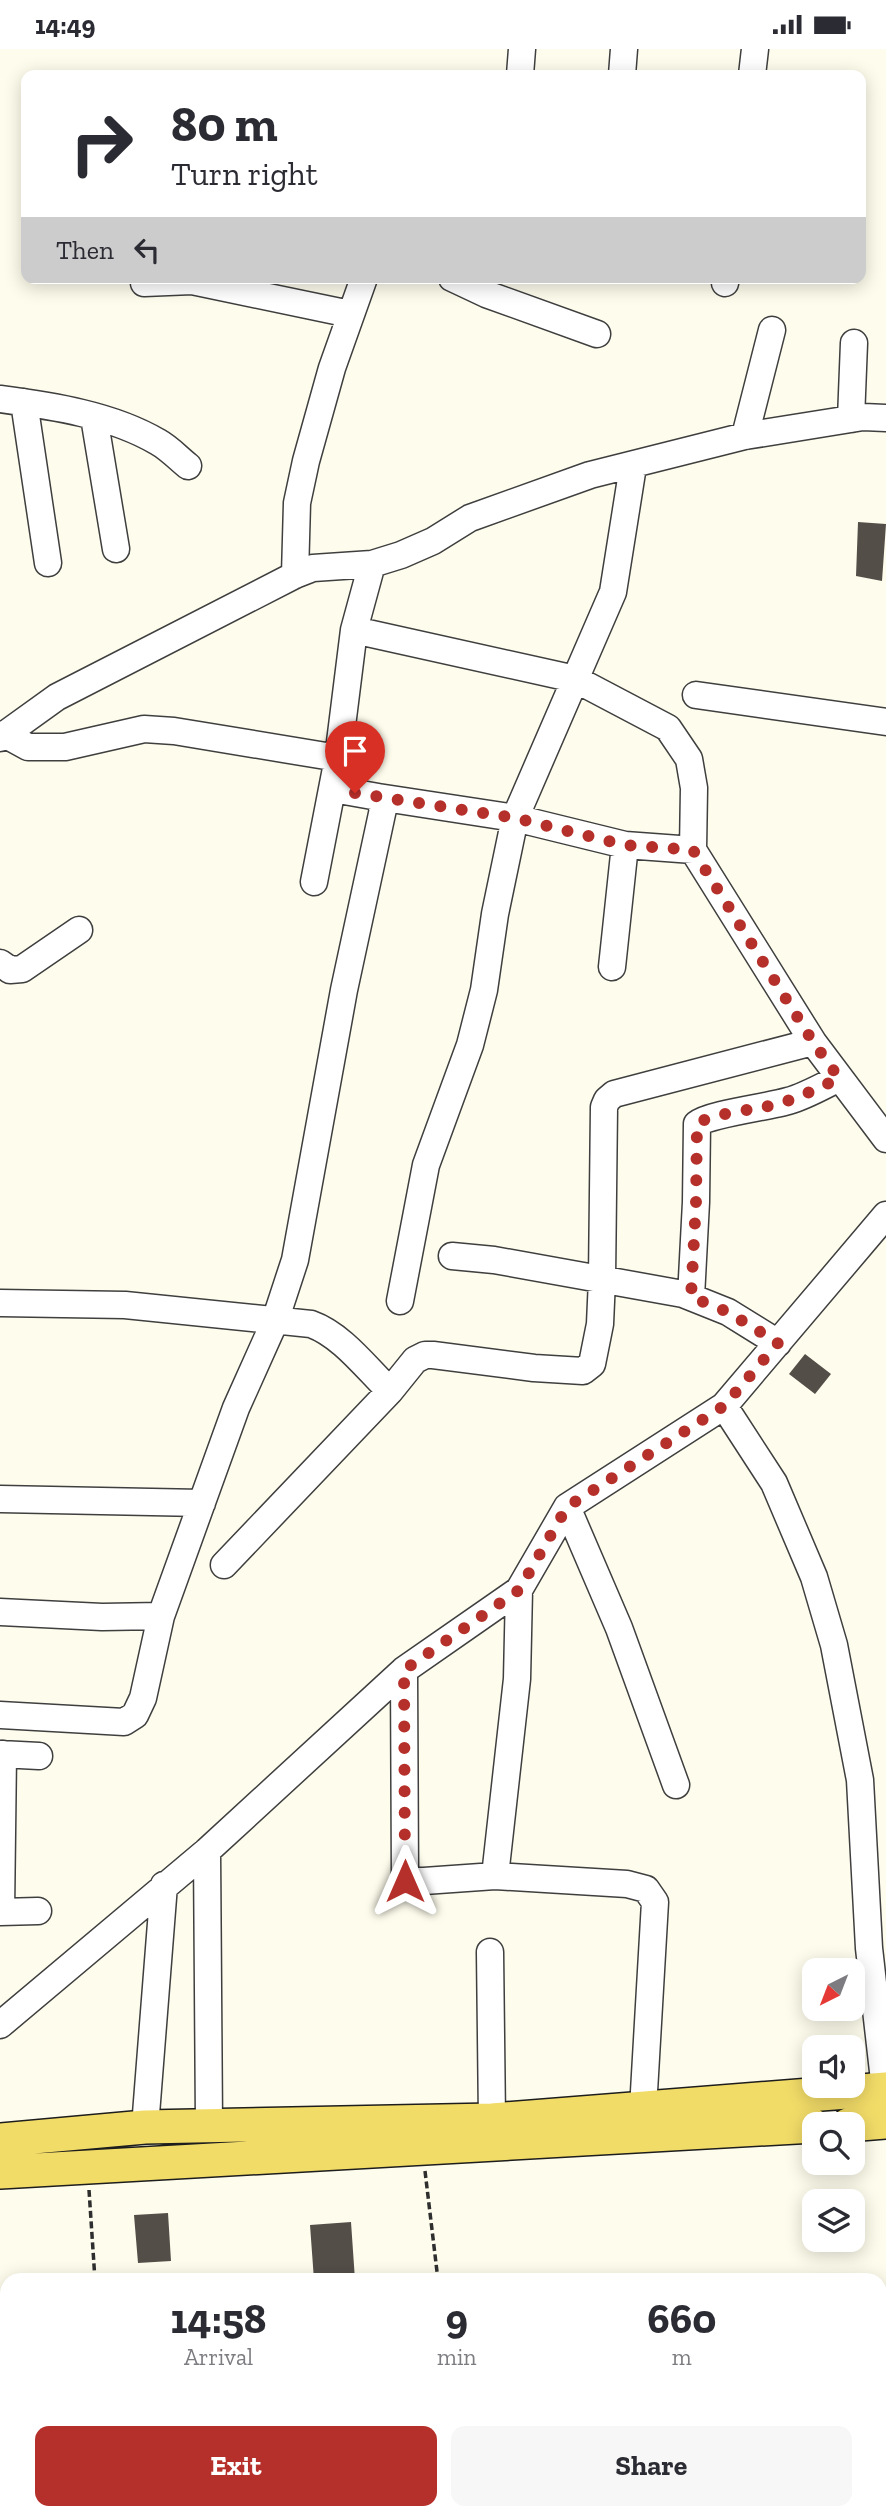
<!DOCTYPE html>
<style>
body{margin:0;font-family:"Zilla Slab",serif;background:#f7f7f7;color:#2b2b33;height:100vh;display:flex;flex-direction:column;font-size:26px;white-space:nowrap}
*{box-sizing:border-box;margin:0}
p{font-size:23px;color:#7c7c81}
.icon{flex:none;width:38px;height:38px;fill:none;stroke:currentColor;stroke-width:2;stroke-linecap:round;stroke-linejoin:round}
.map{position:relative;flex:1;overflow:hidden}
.details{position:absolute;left:0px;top:2224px;width:887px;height:247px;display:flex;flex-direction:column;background:#fff;border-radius:21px 21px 0 0;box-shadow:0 4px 18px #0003}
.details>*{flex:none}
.top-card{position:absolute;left:21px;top:21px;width:845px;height:214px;border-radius:14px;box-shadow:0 4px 18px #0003;background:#fff;color:#2b2b33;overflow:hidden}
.needle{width:46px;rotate:222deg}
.controls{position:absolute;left:802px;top:1909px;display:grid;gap:14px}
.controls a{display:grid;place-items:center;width:63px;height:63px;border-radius:14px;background:#fff;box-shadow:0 4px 18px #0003;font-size:35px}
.pin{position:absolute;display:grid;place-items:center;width:60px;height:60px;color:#fff;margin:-72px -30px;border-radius:50% 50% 50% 0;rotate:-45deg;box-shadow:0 0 7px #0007}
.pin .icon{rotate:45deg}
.me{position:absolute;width:77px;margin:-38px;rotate:0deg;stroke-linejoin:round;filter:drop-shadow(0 0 5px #0008)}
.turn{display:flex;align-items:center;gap:24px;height:147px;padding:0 35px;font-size:32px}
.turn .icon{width:91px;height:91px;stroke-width:2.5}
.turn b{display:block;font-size:49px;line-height:60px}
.then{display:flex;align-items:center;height:66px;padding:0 35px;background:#0003;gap:14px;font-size:26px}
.eta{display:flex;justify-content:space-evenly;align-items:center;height:119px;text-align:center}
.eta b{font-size:42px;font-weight:700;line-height:49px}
.primary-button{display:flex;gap:14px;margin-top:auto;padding:14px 35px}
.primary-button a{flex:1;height:80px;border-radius:14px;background:#b6302b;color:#fff;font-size:28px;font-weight:700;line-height:80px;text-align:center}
.primary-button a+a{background:#f7f7f7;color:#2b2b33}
.status{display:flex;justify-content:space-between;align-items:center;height:49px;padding:0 35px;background:#fff;direction:ltr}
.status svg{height:19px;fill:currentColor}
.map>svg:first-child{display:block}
.building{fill:#544e49}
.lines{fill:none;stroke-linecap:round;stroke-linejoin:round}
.minor-casing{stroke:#3f3f3f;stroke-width:29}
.major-casing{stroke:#1d1d1d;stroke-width:36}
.path{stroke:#2e2e2e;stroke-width:3.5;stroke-dasharray:7 3.5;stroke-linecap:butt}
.minor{stroke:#fff;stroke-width:26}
.major{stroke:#f2dc68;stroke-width:33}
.route{stroke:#b6302b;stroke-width:12;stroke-dasharray:0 21.6}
</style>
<div class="status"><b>14:49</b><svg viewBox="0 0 49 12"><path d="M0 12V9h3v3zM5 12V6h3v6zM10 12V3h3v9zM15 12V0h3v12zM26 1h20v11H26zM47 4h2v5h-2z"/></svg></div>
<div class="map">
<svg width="886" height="2470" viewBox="0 0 886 2470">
<rect width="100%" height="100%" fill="#fefcec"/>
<path class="building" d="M858,473l28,2 -4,57 -26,-5z
M805,1305l26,20 -16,20 -26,-20z
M168,2164l3,48 -33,2 -4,-48z
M351,2173l4,58h-41l-4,-55z"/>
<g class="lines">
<g class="minor-casing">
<path id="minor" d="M520,26l2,-26
M622,26l2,-26
M752,26l3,-26
M452,229l34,16 111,40
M144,234l48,-2 158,33
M725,234l1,-5
M0,350c53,7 112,16 158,43 11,6 20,16 30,24
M24,353l24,161
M94,368l22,132
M851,370l3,-76
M745,387l27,-106
M295,526l2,-72 9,-42 26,-93 32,-90
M354,581l221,49 93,49 21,31 5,29 -1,62 120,192 73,97
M696,646l190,27
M0,686l4,-1 24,13h37l79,-18 30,2 164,27
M0,689l57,-41 238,-122 18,-7 59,-4 29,-9 32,-14 37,-23 120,-43 155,-39 118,-19 23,1
M378,748l137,21 110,27 68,5
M314,833l24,-124 16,-128 18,-66
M0,914l10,7 12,-1 57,-39
M612,918l13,-122
M452,1207l42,4 189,34 45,18 50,31
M691,1248l5,-95 1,-78c12,-10 71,-17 91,-23 18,-5 35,-15 51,-23
M400,1252l26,-136 44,-120 14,-55 11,-76 20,-96 98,-226 20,-126
M0,1254l125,2 186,19c31,11 56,45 79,67
M724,1357l50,77 40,94 20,68 26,135 9,168 16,141
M0,1450l202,4
M567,1458l52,121 57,157
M224,1516l166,-174 25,-31 10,-5h8l101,13 49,3 9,-7 8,-40 2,-45 2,-172 3,-7 7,-6 199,-52
M0,1563l102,5 59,-1 -18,82 -8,17 -11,7 -124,-7
M161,1567l75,-208 39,-87 20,-61 49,-270 39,-181 -5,-12 -45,-8
M404,1621l1,211h19l71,-5 132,8 19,5 9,13 -12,207
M0,1705l39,2
M207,1802l2,274
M495,1827l22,-197 2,-89
M0,1863l38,-1
M1,1863l2,-158
M490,1903l2,168
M0,1976l207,-174 197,-181 115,-80 48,-83 157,-101 162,-191
M145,2078l19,-242
M845,2464v6
M324,2470h27"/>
</g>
<g class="major-casing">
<path id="major" d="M848,2076l38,-3
M0,2091l145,-13 347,-7 394,-31
M0,2123l814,-46"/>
</g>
<path class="path" d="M425,2122l13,109
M89,2141l6,90
M110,2464v6
M465,2464l1,6"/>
<use href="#minor" class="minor"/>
<use href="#major" class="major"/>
</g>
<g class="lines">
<path class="route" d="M355,744l160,25 110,27 68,5 120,192 26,36c-20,10 -40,20 -62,26 -20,6 -66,9 -80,20l-1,78 -5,95 37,15 50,31 -54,63 -157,101 -48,83 -115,80 1,211"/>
</g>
</svg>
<div class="controls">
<a><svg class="needle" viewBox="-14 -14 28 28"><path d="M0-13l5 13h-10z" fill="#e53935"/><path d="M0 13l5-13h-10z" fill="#7c7c81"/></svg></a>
<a><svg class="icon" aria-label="sound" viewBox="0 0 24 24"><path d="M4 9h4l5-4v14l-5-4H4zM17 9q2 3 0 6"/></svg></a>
<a><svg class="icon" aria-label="search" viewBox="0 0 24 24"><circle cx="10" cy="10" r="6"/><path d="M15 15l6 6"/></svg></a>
<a><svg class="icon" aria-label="layers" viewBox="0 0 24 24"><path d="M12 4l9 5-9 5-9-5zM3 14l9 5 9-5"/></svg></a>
</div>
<div class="pin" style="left:355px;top:744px;background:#d93025"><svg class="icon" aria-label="arrive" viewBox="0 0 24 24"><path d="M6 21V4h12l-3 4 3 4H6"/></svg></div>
<svg class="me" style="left:405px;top:1832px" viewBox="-20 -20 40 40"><path d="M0-17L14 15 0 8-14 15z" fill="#b6302b" stroke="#fff" stroke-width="4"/></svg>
<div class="top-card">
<div class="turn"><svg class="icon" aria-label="right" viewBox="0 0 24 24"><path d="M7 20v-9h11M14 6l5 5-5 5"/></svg><div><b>80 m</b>Turn right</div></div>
<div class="then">Then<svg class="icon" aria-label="left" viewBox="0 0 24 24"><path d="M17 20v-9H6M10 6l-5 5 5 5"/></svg></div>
</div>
<section class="details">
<div class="eta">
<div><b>14:58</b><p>Arrival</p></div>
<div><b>9</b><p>min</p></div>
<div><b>660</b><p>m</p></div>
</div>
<div class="primary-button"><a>Exit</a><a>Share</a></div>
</section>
</div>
